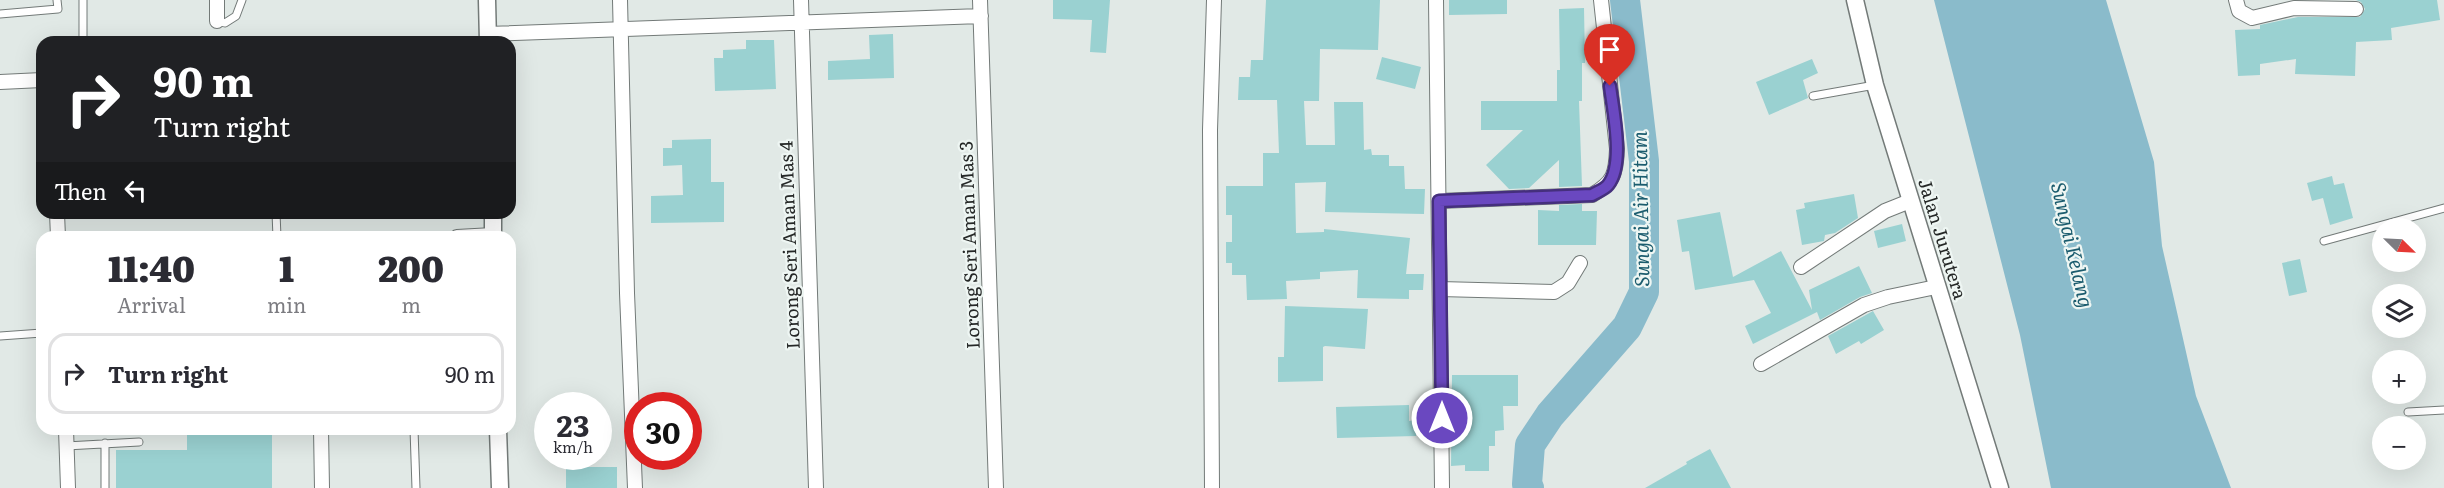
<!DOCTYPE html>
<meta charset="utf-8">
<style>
body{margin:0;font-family:Literata,serif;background:#f7f7f7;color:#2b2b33;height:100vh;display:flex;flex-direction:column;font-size:22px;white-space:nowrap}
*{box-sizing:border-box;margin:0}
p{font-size:20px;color:#7c7c81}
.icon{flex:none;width:33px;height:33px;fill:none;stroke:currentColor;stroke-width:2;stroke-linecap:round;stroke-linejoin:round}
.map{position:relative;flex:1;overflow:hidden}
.side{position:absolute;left:36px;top:231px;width:480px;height:204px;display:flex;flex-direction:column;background:#fff;border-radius:18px;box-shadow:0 6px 24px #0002}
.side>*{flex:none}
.hud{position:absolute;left:36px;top:36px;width:480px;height:183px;border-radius:18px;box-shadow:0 6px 24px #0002;background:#202124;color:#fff;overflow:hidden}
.needle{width:39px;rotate:114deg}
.fabs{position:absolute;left:2372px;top:218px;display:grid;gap:12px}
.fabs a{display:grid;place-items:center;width:54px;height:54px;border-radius:50%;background:#fff;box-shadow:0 6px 24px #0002;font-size:30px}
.speed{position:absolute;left:534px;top:392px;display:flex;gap:12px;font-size:30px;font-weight:700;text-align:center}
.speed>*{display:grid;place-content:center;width:78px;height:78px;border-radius:50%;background:#fff;box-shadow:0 6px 24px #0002;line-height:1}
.speed small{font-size:15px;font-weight:400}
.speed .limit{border:9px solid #d22;background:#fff;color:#111}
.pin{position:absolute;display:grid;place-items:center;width:51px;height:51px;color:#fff;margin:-62px -26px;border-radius:50% 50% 50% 0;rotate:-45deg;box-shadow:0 0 6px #0007}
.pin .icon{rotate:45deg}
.me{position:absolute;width:66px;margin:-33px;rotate:0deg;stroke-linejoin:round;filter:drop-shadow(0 0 4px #0008)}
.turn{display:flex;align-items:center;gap:21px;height:126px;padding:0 18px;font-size:27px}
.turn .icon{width:78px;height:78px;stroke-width:2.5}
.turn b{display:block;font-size:42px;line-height:51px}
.then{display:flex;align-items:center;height:57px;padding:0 18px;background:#0003;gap:12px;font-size:22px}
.eta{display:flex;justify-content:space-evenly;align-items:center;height:102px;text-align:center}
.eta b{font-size:36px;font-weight:800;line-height:42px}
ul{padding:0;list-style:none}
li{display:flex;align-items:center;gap:18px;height:81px;margin:0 12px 9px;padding:0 6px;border:3px solid #e1e1e2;border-radius:18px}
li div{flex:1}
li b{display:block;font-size:22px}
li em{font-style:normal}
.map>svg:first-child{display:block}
.water{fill:#8abbcb}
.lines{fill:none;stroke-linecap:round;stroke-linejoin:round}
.river{stroke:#8abbcb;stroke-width:30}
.building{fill:#9ad1d1}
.service-casing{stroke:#737a78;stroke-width:9}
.minor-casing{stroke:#737a78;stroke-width:16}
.tertiary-casing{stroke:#737a78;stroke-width:19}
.service{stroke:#fff;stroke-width:7}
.minor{stroke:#fff;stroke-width:14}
.tertiary{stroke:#fff;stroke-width:16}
.route-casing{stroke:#452f7d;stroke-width:15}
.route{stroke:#6a48c0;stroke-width:10}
.labels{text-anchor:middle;stroke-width:4.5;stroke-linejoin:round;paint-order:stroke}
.street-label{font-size:18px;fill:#252827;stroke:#eef6f3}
.water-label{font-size:20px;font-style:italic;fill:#1b5c6e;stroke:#eef6f3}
</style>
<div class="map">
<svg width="2444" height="488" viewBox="0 0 2444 488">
<rect width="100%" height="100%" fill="#e1e9e6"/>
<path class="water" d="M1934,0h172l48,162 8,84 34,150 35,92h-180l-31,-153z"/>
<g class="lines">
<path class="river" d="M1529,488l-2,-4 3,-39 20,-30 77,-88 17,-35v-131l-19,-161"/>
</g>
<path class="building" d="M1053,0h57l-4,53 -16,-1 2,-32 -39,-1z
M1266,0h114l-2,50 -58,-1 -1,52h-15l2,44h29l-1,-43h29l1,48 7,-1 1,6h17v11h15l1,23h20l-1,25 -99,-2 1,-30 -31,1 1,50 28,-1v-3l86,9 -4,36h18l-1,16h-14v9l-52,-1 1,-28 -38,2v7l-34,2 1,18 -40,1 -1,-25h-14v-12h-6v-21h6v-27h-6v-29h37v-33h16l-2,-53h-39l1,-23h11l1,-17h12z
M1449,0h58v14l-58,1z
M2356,0h81l3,20 -49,8 1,12 -36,2 -1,34 -60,-2 1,-15 -36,5v11l-22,1 -3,-46 25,-1v-4l38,-8h62l5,-8 -4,-7z
M1584,8l1,55h-3v38h-3l3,85 -23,1v-27l-30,28 -20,1 -23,-24 37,-35h-42v-29h76v-31h3l-1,-61z
M893,34l1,44 -66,2v-19l42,-2 -1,-24z
M746,40h28l2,49 -61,2 -1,-33h9v-8l23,-1z
M1382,57l39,10 -6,22 -39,-10z
M1812,59l6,14 -15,7 5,18 -39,17 -13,-33z
M711,139v43h13v40l-73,1v-27l32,-1 -1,-30 -19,1v-18h9v-8z
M2332,176l2,9 10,-2 9,35 -23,7 -7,-27 -11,3 -5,-18z
M1854,194l4,24 -23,15 -10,2 -1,6 -22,4 -6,-35 9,-2 -1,-5z
M1582,204v7h15l-1,34h-58v-35l21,1v-6z
M1720,212l13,65 48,-26 31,59 -3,-20 50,-24 13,27 -12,4 -40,23 -3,-8 -64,32 -8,-18 26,-13 -17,-33 -59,10 -6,-39 -7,1 -5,-32z
M1902,224l4,17 -28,7 -4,-17z
M2300,259l7,33 -18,4 -7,-33z
M1285,306l83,3 -3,40 -40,-3 -2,1v34l-45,1v-25h6z
M1873,311l11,19 -23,14 -2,-3 -23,13 -8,-18z
M1452,375h66v31h-15l1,24 -9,1v15h-6v25h-24v-6l-14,1z
M1409,405v16l7,-1v16l-79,2 -1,-31z
M187,429h85v59h-156v-38h71z
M1710,449l21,39h-86l42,-24 -1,-2z
M566,467h51v21h-51z"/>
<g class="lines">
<g class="service-casing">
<path id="service" d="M83,0v42
M0,14l58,-5 -1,-9
M217,21l8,2 11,-7 6,-16
M1813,96l62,-11
M276,213l1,24
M2324,241l120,-33
M0,336l42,-3
M2408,412l36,-2
M414,429l2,59
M321,430l26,-1
M105,443v45
M66,446l73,-4"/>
</g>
<g class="minor-casing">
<path id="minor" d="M217,0v21
M620,0l7,293 8,195
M801,0l15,488
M980,0l16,488
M1436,0l6,488
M2236,0l3,11 13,7 42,-10 62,1
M488,34l493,-18
M0,82l42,-2
M1439,201l153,-6c22,-13 24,-21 25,-46l-16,-149
M57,213l1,24
M457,237l36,-2
M1801,267l84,-56 25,-10
M1440,289l114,3 14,-9 12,-20
M1761,364l103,-59 24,-8 48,-10
M66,429l2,59
M321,429l1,59
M1212,488l-2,-358 4,-130"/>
</g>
<g class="tertiary-casing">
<path id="tertiary" d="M487,0l1,42
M1855,0l20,85 125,403
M493,213v24
M498,429l2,59"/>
</g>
<use href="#service" class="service"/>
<use href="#minor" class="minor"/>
<use href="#tertiary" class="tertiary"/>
</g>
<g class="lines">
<g class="route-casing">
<path id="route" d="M1442,418l-3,-217 153,-6c5,-3 13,-6 16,-10 17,-21 5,-74 2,-99"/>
</g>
<use href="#route" class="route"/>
</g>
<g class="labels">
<g class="street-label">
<text transform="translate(1942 239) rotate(73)" y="6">Jalan Jurutera</text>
<text transform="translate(790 245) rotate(-92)" y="6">Lorong Seri Aman Mas 4</text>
<text transform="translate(970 245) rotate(-92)" y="6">Lorong Seri Aman Mas 3</text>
</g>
<g class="water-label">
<text transform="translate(1641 209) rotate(-91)" y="7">Sungai Air Hitam</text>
<text transform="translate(2072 245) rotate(77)" y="7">Sungai Kelang</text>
</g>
</g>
</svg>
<div class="fabs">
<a><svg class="needle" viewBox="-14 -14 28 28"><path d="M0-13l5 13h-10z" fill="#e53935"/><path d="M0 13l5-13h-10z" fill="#7c7c81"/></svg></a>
<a><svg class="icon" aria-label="layers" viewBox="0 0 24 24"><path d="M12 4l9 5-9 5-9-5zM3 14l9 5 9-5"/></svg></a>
<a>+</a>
<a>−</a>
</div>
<div class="speed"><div>23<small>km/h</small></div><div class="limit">30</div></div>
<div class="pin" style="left:1610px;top:86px;background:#d93025"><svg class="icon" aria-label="arrive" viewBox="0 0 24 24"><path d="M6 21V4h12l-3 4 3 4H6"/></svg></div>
<svg class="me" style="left:1442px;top:418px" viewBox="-20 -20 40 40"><circle r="17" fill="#6a48c0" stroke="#fff" stroke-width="3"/><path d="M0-11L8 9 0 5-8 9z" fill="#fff"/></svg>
<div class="hud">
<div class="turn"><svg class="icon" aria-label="right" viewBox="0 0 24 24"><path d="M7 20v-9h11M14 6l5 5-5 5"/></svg><div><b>90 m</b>Turn right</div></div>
<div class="then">Then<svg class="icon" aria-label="left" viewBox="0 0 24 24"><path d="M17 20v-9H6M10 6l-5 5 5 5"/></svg></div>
</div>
<section class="side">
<div class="eta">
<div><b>11:40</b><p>Arrival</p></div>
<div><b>1</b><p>min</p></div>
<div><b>200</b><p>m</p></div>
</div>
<ul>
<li><svg class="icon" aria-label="right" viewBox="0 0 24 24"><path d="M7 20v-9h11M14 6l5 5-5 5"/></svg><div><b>Turn right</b></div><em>90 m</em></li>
</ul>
</section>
</div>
